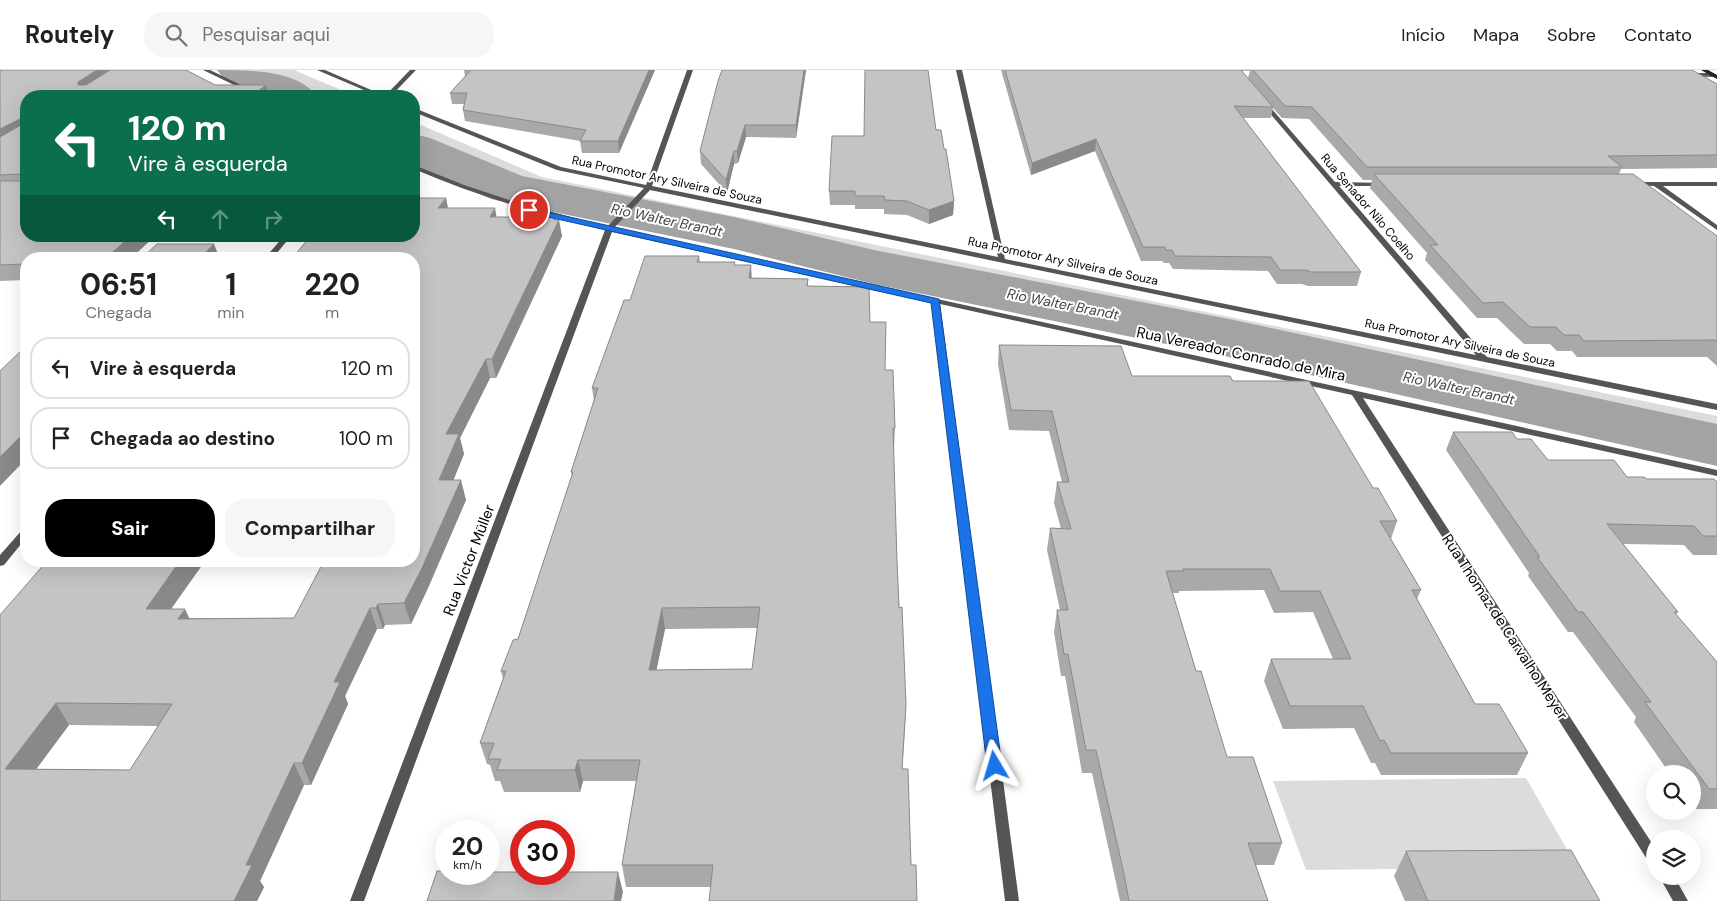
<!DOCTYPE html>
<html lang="pt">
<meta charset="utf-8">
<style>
body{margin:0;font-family:"DM Sans",sans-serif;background:#f6f6f6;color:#202124;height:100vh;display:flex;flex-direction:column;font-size:19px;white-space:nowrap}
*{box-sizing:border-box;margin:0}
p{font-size:16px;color:#757577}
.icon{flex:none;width:28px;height:28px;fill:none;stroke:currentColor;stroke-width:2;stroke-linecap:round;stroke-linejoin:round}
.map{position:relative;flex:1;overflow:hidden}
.side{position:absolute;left:20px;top:182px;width:400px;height:315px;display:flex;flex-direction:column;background:#fff;border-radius:20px;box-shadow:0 5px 20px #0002}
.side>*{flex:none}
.banner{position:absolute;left:20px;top:20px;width:400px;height:152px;border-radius:20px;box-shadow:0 5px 20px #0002;background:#0b6e4f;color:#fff;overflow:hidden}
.controls{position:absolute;left:1646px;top:695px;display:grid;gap:10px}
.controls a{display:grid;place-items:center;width:55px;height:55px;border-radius:50%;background:#fff;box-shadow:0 5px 20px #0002;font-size:25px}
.speed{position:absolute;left:435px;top:750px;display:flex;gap:10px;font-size:25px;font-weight:700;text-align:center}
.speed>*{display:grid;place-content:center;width:65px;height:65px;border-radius:50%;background:#fff;box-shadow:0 5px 20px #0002;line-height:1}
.speed small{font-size:12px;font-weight:400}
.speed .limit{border:8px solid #d22;background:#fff;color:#111}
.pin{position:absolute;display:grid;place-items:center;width:42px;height:42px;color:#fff;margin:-21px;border:2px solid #fff;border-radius:50%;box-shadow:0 1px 5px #0007}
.me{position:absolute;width:55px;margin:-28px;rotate:353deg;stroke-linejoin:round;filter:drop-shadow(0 0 4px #0008)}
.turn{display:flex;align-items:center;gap:18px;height:105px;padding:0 25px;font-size:22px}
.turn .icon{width:65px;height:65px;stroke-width:2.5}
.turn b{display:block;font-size:35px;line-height:42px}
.lanes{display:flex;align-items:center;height:48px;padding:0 25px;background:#0003;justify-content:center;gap:25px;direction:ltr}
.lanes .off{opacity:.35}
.eta{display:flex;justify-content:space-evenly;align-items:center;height:85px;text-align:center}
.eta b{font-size:30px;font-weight:700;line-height:35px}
.button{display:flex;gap:10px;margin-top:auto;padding:10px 25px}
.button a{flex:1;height:58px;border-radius:20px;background:#000;color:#fff;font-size:20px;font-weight:700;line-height:58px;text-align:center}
.button a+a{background:#f6f6f6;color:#202124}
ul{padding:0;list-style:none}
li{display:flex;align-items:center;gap:15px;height:62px;margin:0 10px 8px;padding:0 15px;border:2px solid #e0e0e0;border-radius:20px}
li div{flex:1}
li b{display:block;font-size:19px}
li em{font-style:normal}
header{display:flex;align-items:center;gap:30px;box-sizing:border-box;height:70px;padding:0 25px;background:#fff;border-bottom:1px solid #e0e0e0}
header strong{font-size:24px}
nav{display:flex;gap:28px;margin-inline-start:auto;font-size:18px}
.search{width:350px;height:45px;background:#f6f6f6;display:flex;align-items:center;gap:12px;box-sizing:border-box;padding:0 18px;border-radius:20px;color:#757577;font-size:19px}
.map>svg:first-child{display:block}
.green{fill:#dcdcdc}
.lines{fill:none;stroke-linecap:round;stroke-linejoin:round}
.river{fill:#a3a3a3;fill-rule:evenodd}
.street{fill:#555;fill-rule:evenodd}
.secondary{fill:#222;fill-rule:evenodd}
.wall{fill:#a9a9a9;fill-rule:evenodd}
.shaded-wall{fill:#898989}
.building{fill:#c4c4c4;stroke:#898989;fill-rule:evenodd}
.route{fill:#1a73e8;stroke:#114b97}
.labels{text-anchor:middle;stroke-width:4;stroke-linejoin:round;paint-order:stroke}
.far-street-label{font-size:12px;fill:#000;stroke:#fff}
.far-water-label{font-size:14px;font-style:italic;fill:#444;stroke:#fff}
.street-label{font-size:15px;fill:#000;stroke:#fff}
</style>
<header>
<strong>Routely</strong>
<div class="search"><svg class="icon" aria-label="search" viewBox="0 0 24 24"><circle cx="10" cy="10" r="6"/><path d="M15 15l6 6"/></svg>Pesquisar aqui</div>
<nav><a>Início</a><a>Mapa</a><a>Sobre</a><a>Contato</a></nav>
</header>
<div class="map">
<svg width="1717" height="831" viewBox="0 0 1717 831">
<rect width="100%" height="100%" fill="#fff"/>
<path class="green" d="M229,0h65l61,26h-68z
M414,52l128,55 1175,239v40l-1231,-271 -72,-32z
M1526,708l51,89 -271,3 -33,-89z"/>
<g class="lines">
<path class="river" d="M217,0c32,0 80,0 100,26 -31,2 -80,3 -100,-26z
M414,64l16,4 92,38 212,41 140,33 360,70 483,104v42l-483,-108 -360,-74 -140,-35 -225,-46 -18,-4 -77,-34z"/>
<path class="street" d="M203,0h7l54,26h-7z
M317,0h8l60,26h-7z
M410,0h6l-25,26h-6z
M687,0h6l-41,116 346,71 -42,-187h6l43,189 471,96 -215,-252 5,-1 69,80 51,1 1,1 -3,2h-45l148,171 230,47v6l-1067,-220 -36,38 1103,242v6l-354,-78 292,450v18l-5,-2 -298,-469 -412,-91 79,597h-14l-73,-598 -320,-71 -248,669h-14l255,-671c-65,-16 -129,-34 -191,-61v-4l50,20 48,16 95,26 37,-39 -87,-18 -143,-58v-4l147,59 85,18z
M1689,3h24l3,2 -3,2 -26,-1 -1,-1z
M1633,112h84v4h-54l54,39v5l-63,-44 -23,-1 -1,-1z
M284,166h7l-19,23h-8z
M26,459v9l-22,27 -4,1v-11l22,-25z
M1659,806h15l14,25h-15z"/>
<path class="secondary" d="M1701,0h7l9,5v4z"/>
</g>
<path class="wall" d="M0,0l215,15h51l3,11h-243v140h129l-25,23h-104v21l-26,1z
M464,0h191l-36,83h-37l-2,-12 -115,-20 -2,-11 1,-6h-12l-2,-11 15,-17z
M722,0h84l-10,68 -50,-1 -8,26 -4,1 -7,29 -26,-29 -1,-13z
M1001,0h691l25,14v84l-96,1 -2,5 98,62v130l-10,-9h-130l-5,-6h-15l-7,-7h-26l-27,-26h-20l-52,-58 2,-7 -57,-65 2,-8h-9l-54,-61 -27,-1 -9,-10 -2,10h-28l118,154 -4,14h-49l-6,-2h-25l-9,-13 -95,-2 -4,-6h-5l-2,-2h-21l-46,-110 -64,24zM1242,1h8l-2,7z
M936,60l8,19 10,52 -1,14 -24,9 -22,-9 -23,-1v-5h-29v-4h-25l-1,-14 35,-55z
M446,128l2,10 48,9 59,3 7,16 -66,142h-6l-30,60 4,16 -11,26 13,20 -38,88 -17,36 -26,1 -2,4h-6l-32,67 3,8 -37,81h-7l-44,96 4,6 -7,14h-257l42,-334 -3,-6h166l-34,48 18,9h105l120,-57zM69,655l89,1 -28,44 -94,-1z
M699,186l1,6 36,3 16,13 56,1v7l62,36 15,48 10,58 -1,20h-1l4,113 8,164 -195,162h-84l-4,-22 14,-84h-53l-3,11h-76l-4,-11h-5l-5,-16 -3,-1 -7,-21 23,-64 -2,-8 17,-32 54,-163 -1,-4 23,-71 -2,-13 38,-88zM757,558l-5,41 -96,1 9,-41z
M999,275l133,31 101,5 140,107 24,33 -6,18 30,51 -4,9 58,105 53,49 -11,22h-136l-6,-12h-4l-17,-35 -71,1 -19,-48 7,-22h62l-20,-47 -39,1 -10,-23 -85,1v2h-7l24,78 31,86 55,86 -8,22h-19l13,36h-148l-28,-128h-10l-17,-97h-4l-7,-44 3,-22h3l-13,-60 3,-22 11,1 -7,-26 3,-21h5l-13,-51 -40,-1 -11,-66z
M1453,362l64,7 31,21 79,17 20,2 70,3v73h-24l-9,-10 -61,-1 55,68 -2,2 41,48v147h-22l-3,-4v-31h-22l-36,-52 2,-5 -63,-85h-5l-40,-56 1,-3 -83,-123z
M1406,781l194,50h-195l-11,-25z"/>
<path class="shaded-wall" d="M97,0h24l-38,24 -5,-9v-3z
M649,0h6l-36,83 -1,-12z
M804,0h2l-10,68v-13z
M266,15l3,11h-17z
M22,48l4,11 -26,17v-17z
M745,55l1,12 -8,26 -1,-12z
M1096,69l-1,12 -64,24 1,-12z
M734,81v13l-7,29 -1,-13z
M446,128l3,16 -11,-6z
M954,131l-1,14 -24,9v-14z
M495,138l3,17 -8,-8z
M555,147l1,8 3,-5 3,16 -66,142 -4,-19z
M131,166h24l-25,23h-25z
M214,174l6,15h-21z
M751,195l1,18 -3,-5z
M486,289l4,19 -30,60 4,16 -19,47 -6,-21 7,-46z
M26,361v28l-26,27v-29z
M461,410l5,20 -38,88 -17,36 -7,-21z
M180,491h25l-49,69 -10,-21z
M378,534l7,21 -2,4 -7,-21z
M370,538l7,21 -32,67 3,8 -37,81 -9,-22 32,-81z
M662,538l3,21 -13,63 -3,-22z
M185,539l10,21 -17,-11z
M56,633l13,22 -49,66 -15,-22z
M906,634l-1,21 -4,66 1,-22z
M578,690l5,21 -3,11 -5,-22z
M294,693l10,22 -44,96 4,6 -7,14h-23l12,-36z
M618,802l5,20 -2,9h-7z"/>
<path class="building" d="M0,0h97l-19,12v3h8l24,-15h76l29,15h51l-14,11h-226v140h105l-26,23h-79v5l-26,1v-84h21l-1,-7 -20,1v-38l21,-12 1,-7 -22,11z
M471,0h178l-31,71h-38l6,-11 -123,-20 4,-17h-17z
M722,0h82l-8,55h-51l-8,26h-3l-8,29 -26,-29 18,-70z
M865,0h63l8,60h5l3,19h2l8,52 -25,9 -22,-9 -22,-1 -1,-4h-29v-5h-26l3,-55h32z
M1005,0h236l32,37 -39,-1 127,166h-50l-5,-2h-26l-9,-13 -96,-1 -3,-6h-6l-1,-3h-22l-47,-108 -64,24z
M1253,0h439l25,14v71l-109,1 14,11h-255l-55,-60 -27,-1z
M1374,104h259l84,62v106l-2,-2 -131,1 -5,-6h-15l-8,-8h-26l-27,-25 -20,1 -53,-58h8z
M414,128h32l-8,10h57l-5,9h65l-1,3h5l-67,139h-6l-40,75h13l-20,46h22l-39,88 -18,35 -26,1 -2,4h-6l-36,74h6l-38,81h-8l-48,102h6l-18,36h-234v-286l47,-54h133l-34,48h39l-7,10 116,-1 30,-57h90v-302h-123l20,-23h103zM56,633l116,1 -42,66 -125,-1z
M157,174h57l-15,15h-58z
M645,186h54l-2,6h38l-1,3h17l-2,13 59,1 -1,7 62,1 1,35h16l-1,48h8l2,58h-2l4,133 2,47 3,-1 4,97 -4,65h6l3,96h5l1,36h-208l4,-36h-91l18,-105h-62l-3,10h-78l4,-11h-13l6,-16h-14l26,-72h-5l12,-31 5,-1 55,-167h-2l27,-84h-6l32,-88h6zM760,537l-8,62 -103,1 13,-62z
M999,275l122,1 11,30h98l3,5h76l64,107h5l19,33h-17l41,69h-9l63,114h24l29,49h-137l-7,-13 -4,1 -17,-35h-73l-19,-47h80l-31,-68h-40l-10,-22h-87l1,2h-18l30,100h5l26,86h26l29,86h-34l20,58h-139l-5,-27 -28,-124h-10l-18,-96h-4l-7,-44h11l-18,-82 21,1 -14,-47h12l-17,-71 -41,-1z
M26,276v85l-26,26v-86z
M1453,362h59l5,7h14l17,21h66l13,17h17l3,2h67l3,3v54h-14l-9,-10 -87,-2 71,88h-4l43,50v127h-8l-64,-87h6l-68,-90h-5l-41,-55h3z
M1571,780l29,51h-172l-22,-50z
M437,801h9v3h43v-2h32v2h43v-2h54l-4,29h-187z"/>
<path class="route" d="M529,138l410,91 63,467 -2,4h-10l-3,-4 -56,-463 -405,-91 -1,-2z"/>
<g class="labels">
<g class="far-street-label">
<text transform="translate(667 110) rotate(12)" y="4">Rua Promotor Ary Silveira de Souza</text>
<text transform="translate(1368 137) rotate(49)" y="4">Rua Senador Nilo Coelho</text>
<text transform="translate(1063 191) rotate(12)" y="4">Rua Promotor Ary Silveira de Souza</text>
<text transform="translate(1460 273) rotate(12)" y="4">Rua Promotor Ary Silveira de Souza</text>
</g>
<g class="far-water-label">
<text transform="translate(667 150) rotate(12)" y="5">Rio Walter Brandt</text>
<text transform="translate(1063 234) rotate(11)" y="5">Rio Walter Brandt</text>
<text transform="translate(1459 318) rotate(12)" y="5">Rio Walter Brandt</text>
</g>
<g class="street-label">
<text transform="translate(1241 284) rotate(12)" y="5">Rua Vereador Conrado de Mira</text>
<text transform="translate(469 490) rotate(-69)" y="5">Rua Victor Müller</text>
<text transform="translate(1505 557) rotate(57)" y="5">Rua Thomaz de Carvalho Meyer</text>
</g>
</g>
</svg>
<div class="controls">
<a><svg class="icon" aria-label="search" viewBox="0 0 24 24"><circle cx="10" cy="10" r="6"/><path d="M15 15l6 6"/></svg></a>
<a><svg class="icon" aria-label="layers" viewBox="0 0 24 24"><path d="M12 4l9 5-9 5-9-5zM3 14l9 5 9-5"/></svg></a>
</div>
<div class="speed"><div>20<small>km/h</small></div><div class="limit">30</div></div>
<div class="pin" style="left:529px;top:140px;background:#d93025"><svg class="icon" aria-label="arrive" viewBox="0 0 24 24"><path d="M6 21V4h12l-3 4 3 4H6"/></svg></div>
<svg class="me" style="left:995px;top:696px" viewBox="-20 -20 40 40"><path d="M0-17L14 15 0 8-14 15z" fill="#1a73e8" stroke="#fff" stroke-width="4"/></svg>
<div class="banner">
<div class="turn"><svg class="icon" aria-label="left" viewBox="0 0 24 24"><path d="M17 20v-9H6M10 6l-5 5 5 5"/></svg><div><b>120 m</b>Vire à esquerda</div></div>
<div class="lanes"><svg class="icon" aria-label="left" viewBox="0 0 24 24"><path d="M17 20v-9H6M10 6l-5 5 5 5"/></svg><svg class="icon off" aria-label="ahead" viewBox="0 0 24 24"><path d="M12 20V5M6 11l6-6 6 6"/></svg><svg class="icon off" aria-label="right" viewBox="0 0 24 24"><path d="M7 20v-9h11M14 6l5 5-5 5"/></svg></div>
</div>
<section class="side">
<div class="eta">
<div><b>06:51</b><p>Chegada</p></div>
<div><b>1</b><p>min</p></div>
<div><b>220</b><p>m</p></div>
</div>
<ul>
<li><svg class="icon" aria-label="left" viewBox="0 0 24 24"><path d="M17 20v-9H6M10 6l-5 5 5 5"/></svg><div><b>Vire à esquerda</b></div><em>120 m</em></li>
<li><svg class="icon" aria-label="arrive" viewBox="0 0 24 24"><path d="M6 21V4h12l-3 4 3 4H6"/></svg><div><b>Chegada ao destino</b></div><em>100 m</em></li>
</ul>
<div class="button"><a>Sair</a><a>Compartilhar</a></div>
</section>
</div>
